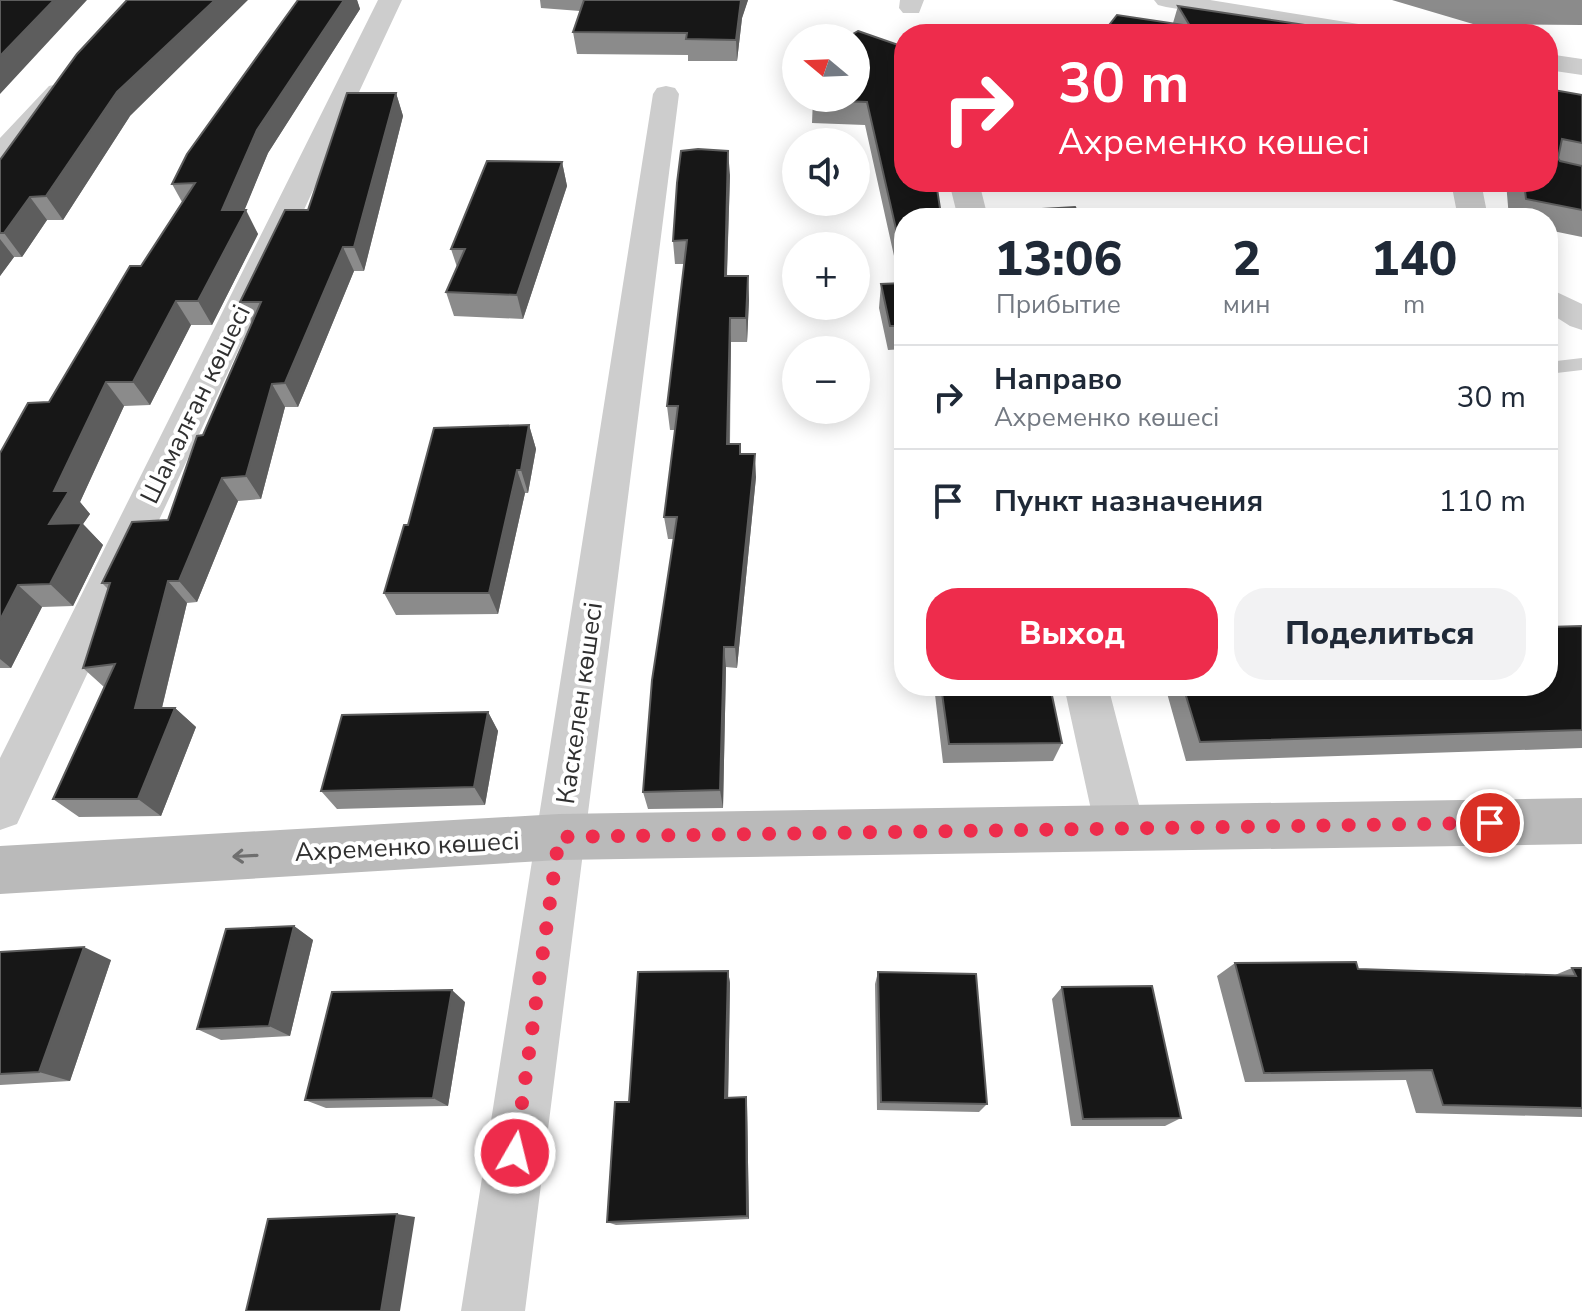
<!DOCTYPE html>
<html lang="ru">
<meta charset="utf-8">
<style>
body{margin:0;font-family:"Nunito Sans",sans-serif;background:#f2f2f3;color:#1f2937;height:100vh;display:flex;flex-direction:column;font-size:30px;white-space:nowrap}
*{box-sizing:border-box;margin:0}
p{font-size:26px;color:#747a83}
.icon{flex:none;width:44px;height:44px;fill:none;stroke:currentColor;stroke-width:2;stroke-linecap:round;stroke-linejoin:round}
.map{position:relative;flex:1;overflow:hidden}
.sheet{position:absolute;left:894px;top:208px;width:664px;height:488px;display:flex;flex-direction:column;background:#fff;border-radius:32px;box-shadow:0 4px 20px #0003}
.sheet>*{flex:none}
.top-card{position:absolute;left:894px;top:24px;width:664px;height:168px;border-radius:32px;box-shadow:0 4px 20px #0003;background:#ee2c4c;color:#fff;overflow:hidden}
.needle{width:52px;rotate:289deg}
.buttons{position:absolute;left:782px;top:24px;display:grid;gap:16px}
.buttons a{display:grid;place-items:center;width:88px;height:88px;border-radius:50%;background:#fff;box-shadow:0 4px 20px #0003;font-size:40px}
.pin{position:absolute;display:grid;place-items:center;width:68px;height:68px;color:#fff;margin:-34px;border:4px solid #fff;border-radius:50%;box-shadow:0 2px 8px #0007}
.me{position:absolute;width:88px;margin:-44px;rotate:8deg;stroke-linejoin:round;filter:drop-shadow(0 0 6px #0008)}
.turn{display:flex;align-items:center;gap:28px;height:168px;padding:0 32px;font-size:36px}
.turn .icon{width:104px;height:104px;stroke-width:2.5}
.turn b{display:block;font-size:56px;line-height:68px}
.eta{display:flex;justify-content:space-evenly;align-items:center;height:136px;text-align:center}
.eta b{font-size:48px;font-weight:800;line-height:56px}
.primary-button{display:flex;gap:16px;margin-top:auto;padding:16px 32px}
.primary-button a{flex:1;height:92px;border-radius:32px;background:#ee2c4c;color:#fff;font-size:32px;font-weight:800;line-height:92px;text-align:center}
.primary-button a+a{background:#f2f2f3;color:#1f2937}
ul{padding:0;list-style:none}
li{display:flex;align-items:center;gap:24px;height:104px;padding:0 32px;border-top:2px solid #e0e1e3}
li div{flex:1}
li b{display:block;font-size:30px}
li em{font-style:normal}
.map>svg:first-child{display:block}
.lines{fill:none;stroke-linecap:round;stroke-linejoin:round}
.lane{fill:#cdcdcd;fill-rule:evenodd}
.street{fill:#cdcdcd;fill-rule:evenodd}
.secondary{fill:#bababa;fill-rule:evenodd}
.wall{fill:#8b8b8b}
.shaded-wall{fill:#5d5d5d}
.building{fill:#171717;stroke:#5d5d5d;stroke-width:2}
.oneway{stroke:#6e6e6e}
.route{stroke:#ee2c4c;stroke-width:14;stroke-dasharray:0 25.2}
.labels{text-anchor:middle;stroke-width:8;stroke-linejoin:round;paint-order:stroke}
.street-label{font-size:26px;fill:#303030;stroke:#fff}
</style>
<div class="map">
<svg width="1582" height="1311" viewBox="0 0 1582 1311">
<rect width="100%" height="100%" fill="#fff"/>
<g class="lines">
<path class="lane" d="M1582,358v12l-34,4v-12z"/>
<path class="street" d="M378,0h24l-385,824 -17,6v-72z
M900,0h24l-5,13h-16l-4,-5z
M1154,0h56l167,27 9,2 3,5h-57l-166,-27 -8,-2z
M1548,54l34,5v16l-34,-5z
M58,84l9,2 4,6 -4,6 -57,63 -10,2v-25l49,-52z
M666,86l9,2 4,6 -154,1217h-64l192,-1217 4,-6z
M949,182h30l9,36h-30z
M1451,182h30l7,36h-30z
M1548,288l34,16v26l-12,-4 -22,-14z
M1064,686h44l37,142 -8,16 -17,7 -17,-7 -8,-16z"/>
<path class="secondary" d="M1582,798v46l-1023,16 -559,34v-48l559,-32z"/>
</g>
<path class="wall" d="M298,0h59l3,9 -92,144 -24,57 14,24 -46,91h-21l-41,80 -26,1 -44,96 10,12 -7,10 20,21 -30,61 -31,1 -31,61h-11v-215l49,-51 92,-136 41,-64 -10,-18z
M540,0h208l-6,18 -5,43h-49v-6l-111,-1 -4,-22 7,-21 -39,-3z
M1392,0h190v25l-109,-1z
M1178,6l161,28h-237l71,-11z
M856,38l48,180v131l-16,1 -9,-42 2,-24 19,-1 -35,-158 -53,-2 1,-25z
M1548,89l34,6v142l-34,-7v-12h-39l-3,-36h42z
M396,93l7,23 -39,155h-10l-56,136h-13l-24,92 -23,2 -41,101 -10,1 -25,105h13l21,19 -35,89 -82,1 -26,-18 51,-112 -21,-19 25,-79 -6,-6 66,-63 35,-85 49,-112 -12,-21z
M130,116l-67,104h-16l-25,37h-8l-14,19v-116z
M562,162l5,24 -44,133 -69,-3 -8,-24 11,-25 -6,-18z
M730,175l-3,101h21l1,24 -2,42h-16l-1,102 11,10 15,23 -19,191 -11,-1 -3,141 -75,1 -5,-17 31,-253h-6l-4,-22 11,-87h-5l-3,-24 17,-142h-9l-2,-23z
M529,425l7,24 -8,44h-3l-27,121 -102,1 -12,-22 24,-68z
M1582,626v122l-396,13 -21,-75h383z
M934,686h116l12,57 -9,18 -110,2z
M488,712l10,19 -13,74 -148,4 -16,-18z
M294,926l19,14 -23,96 -69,4 -24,-11z
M0,952l111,8 -41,121 -70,4z
M1235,963l123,6 197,6 17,-7h10v149l-166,-4 -10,-33 -161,2 -28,-106z
M728,971l2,12 -2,114h18l1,8 2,114 -133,6 -9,-3 22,-120z
M878,972l109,132 -8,8 -102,-2 -2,-126z
M1062,987l119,131 -16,8h-94l-19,-127z
M465,1002l-17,104 -122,2 -21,-8z"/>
<path class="shaded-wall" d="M54,0h33l-87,94v-38z
M215,0h33l-118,116 -67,104 -17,-24 71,-104z
M344,0h13l3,9 -92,144 -30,73 8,-16 12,24 -46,91 -14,-24 24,-91 35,-80z
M741,0h7l-6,18 -5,43 -1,-21z
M396,93l7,23 -39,155 -10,-24z
M728,151l2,24 -4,125 -1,-24z
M562,162l5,24 -44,133 -6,-24z
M30,197l17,23 -25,37 -18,-24z
M0,239l14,18 -14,19z
M343,247l11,24 -56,136 -13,-24z
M748,276l1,24 -2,42 -1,-24z
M176,301l15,24 -41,80 -17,-23z
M730,318l1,24 -2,125 -2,-23z
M106,382l18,24 -44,96 10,12 -7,10 20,21 -30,61 -23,-22 -1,-60 5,-33z
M272,384l13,23 -24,92 -15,-23z
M529,425l7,24 -8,44 -7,-23z
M755,454l1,23 -19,191 -2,-21z
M517,470l8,23 -27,121 -9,-21z
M222,478l16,23 -41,101 -18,-21z
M168,581l19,22 -30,125 -22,-20z
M18,585l24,22 -31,61 -11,-9v-39z
M724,647l2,20 -3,141 -3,-18z
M175,708l21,19 -35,89 -23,-17z
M488,712l10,19 -13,74 -11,-18z
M294,926l19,14 -23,96 -21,-10z
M84,947l27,13 -41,121 -31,-9z
M728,971l2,12 -2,123 -3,-8z
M452,990l13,12 -17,104 -15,-8z
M746,1097l1,8 2,114 -2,-3z
M397,1214l18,3 -15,94h-19z"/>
<path class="building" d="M0,0h54l-54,56z
M127,0h88l-98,92 -71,104 -16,1 -26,36h-4v-73l77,-106z
M298,0h46l-87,130 -35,80h24l-48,91h-22l-43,81h-27l-52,109h15l-20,33 33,-1 -32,61 -32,1 -18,35v-167l28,-50 21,-1 81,-136h11l54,-83 -23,1 15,-30z
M584,0h157l-5,40 -50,-1 1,-6 -114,-1z
M1178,6l161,24v4h-237l15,-19 73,11z
M858,31l46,16v135h32l5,33 134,-8 5,11h-176v46l-37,-162 -54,-2v-2h43v-60h-10z
M1548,89l34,6v48l-20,-4 -4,19 2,3 22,5v44l-56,-11 -2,-17h24z
M347,93h49l-42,154h-11l-58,136 -13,1 -26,92 -24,2 -43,103h-11l-33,127h40l-37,91h-85l62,-135 -32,4 27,-85h-8l30,-61 36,-2 29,-84 6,-1 58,-133h-21l45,-92h23z
M698,149l30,2 -3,125h23l-2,42h-16l-3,126h13v10h15l-20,193h-11l-4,143 -77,2 9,-112 25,-163h-13l14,-111h-11l20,-166 -14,1 4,-58 4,-32z
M487,161l75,1 -45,133 -71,-3 19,-43h-14z
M904,283v43h-14l-9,-42z
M529,425l-8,45h-4l-28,123h-105l20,-68h4l26,-97z
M1582,626v104l-382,12 -17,-56h365v-59z
M941,686h109l12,57 -113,1z
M488,712l-14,75 -153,4 21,-76z
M294,926l-25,100 -72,3 29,-100z
M84,947l-45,125 -39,2v-122z
M1356,962l2,7 218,7 -4,-8h10v140l-139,-3 -11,-35 -168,3 -29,-110z
M728,971l-3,127 21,-1 1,119 -140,6 8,-120h14l9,-130z
M878,972l98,2 11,130 -106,-2z
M1152,986l29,132 -98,1 -21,-132z
M452,990l-19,108 -128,2 27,-108z
M397,1214l-16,97h-135l22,-92z"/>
<defs><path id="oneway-shaft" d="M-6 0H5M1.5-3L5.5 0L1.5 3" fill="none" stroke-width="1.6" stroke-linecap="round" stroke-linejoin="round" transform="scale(2)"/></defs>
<use class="oneway" href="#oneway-shaft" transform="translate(245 856) rotate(177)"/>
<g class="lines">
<path class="route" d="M515,1153l44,-316 931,-14"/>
</g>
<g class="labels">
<g class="street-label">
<text transform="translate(195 404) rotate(-64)" y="9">Шамалған көшесі</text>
<text transform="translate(579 703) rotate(-82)" y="9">Каскелен көшесі</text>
<text transform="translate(407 846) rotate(-3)" y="9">Ахременко көшесі</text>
</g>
</g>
</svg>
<div class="buttons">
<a><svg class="needle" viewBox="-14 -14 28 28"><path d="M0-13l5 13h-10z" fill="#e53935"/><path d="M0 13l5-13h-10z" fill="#747a83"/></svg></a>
<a><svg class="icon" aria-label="sound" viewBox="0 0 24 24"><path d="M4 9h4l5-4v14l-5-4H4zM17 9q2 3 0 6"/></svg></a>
<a>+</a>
<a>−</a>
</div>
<div class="pin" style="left:1490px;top:823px;background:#d93025"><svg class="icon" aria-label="arrive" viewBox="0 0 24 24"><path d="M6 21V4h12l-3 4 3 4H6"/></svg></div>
<svg class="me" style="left:515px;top:1153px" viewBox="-20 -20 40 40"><circle r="17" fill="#ee2c4c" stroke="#fff" stroke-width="3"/><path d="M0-11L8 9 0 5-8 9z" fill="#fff"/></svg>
<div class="top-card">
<div class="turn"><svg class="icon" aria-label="right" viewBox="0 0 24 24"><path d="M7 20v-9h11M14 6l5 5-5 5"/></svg><div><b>30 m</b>Ахременко көшесі</div></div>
</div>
<section class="sheet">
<div class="eta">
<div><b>13:06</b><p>Прибытие</p></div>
<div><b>2</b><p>мин</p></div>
<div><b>140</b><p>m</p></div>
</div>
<ul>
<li><svg class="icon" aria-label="right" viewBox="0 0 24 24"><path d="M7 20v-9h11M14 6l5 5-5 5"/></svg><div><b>Направо</b><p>Ахременко көшесі</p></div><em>30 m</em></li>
<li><svg class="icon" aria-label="arrive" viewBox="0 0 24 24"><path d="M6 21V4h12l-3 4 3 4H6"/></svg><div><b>Пункт назначения</b></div><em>110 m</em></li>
</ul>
<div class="primary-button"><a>Выход</a><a>Поделиться</a></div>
</section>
</div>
